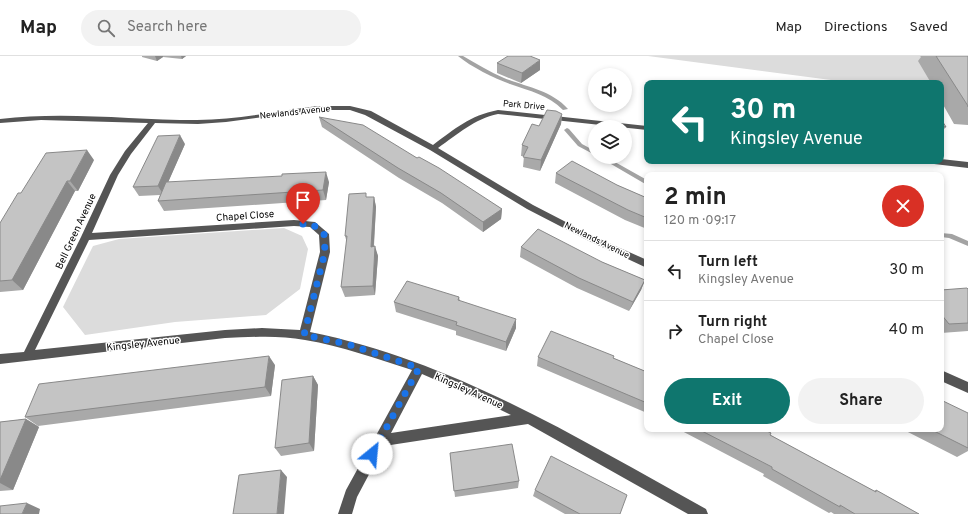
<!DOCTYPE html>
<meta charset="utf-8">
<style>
body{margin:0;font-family:Overpass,sans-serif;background:#f2f2f2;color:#222;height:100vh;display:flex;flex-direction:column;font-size:15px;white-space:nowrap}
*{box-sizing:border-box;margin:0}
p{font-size:13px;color:#767676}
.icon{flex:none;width:22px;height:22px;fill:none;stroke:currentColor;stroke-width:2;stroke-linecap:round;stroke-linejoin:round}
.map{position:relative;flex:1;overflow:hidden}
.panel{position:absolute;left:644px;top:116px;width:300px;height:260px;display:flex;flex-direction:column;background:#fff;border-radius:8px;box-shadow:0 2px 6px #0003}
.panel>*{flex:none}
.top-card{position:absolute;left:644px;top:24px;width:300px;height:84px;border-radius:8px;box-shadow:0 2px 6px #0003;background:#0f766e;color:#fff;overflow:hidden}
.tools{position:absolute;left:588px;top:12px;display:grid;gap:8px}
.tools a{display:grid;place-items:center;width:44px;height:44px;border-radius:50%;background:#fff;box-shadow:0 2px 6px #0003;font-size:20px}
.pin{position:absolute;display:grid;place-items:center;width:34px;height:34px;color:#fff;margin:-41px -17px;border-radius:50% 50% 50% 0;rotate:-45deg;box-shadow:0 0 4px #0007}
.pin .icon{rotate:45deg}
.me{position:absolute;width:44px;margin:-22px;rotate:28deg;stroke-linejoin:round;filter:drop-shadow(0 0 3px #0008)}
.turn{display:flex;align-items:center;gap:14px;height:84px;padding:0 20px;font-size:18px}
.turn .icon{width:52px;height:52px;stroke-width:2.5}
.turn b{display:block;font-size:28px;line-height:34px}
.round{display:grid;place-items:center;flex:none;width:42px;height:42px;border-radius:21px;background:#f2f2f2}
.headline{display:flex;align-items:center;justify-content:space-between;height:68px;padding:0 20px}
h1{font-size:24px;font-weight:700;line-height:30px}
.primary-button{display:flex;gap:8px;margin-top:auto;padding:8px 20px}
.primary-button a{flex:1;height:46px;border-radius:24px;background:#0f766e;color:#fff;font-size:16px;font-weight:700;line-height:46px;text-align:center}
.primary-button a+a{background:#f2f2f2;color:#222}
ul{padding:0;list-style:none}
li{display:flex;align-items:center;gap:12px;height:60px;padding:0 20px;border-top:1px solid #e0e0e0}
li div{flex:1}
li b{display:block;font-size:15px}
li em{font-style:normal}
header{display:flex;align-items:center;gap:24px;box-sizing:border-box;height:56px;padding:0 20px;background:#fff;border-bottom:1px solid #e0e0e0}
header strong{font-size:19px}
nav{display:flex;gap:22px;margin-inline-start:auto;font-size:14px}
.search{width:280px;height:36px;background:#f2f2f2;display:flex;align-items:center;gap:10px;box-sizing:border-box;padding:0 14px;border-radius:22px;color:#767676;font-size:15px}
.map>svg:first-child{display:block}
.green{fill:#dcdcdc}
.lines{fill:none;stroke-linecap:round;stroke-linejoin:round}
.stream{fill:#a3a3a3;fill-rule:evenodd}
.minor{fill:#555;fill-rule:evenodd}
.wall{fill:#a9a9a9}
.shaded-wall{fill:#898989}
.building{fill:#c4c4c4;stroke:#898989}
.route{stroke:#1a73e8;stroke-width:7;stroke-dasharray:0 12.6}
.labels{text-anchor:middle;stroke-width:3;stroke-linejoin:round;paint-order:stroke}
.far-street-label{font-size:9px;fill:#000;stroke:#fff}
.street-label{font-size:10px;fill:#000;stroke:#fff}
</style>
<header>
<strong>Map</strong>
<div class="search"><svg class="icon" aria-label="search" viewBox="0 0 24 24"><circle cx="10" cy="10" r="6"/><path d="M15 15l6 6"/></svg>Search here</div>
<nav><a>Map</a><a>Directions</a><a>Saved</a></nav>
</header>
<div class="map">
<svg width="968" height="458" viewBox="0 0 968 458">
<rect width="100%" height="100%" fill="#fff"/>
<path class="green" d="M648,0h320l-27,27h-87z
M284,172l18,8 6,13 -8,40 -34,26 -91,7 -90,13 -22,-28 30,-61 26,-7z"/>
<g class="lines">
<path class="stream" d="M458,0h5c14,8 27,16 41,22 22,9 47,12 64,31l-5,1c-15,-15 -33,-19 -53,-26 -16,-6 -39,-17 -52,-28z
M567,72l2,1 13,15 13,7v4l-17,-9 -14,-16z
M599,101h7l41,23v5z
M941,177l11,1 16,7v5l-19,-8 -8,-1z"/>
<path class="minor" d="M317,50h33l21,5 62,34c23,-17 36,-29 65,-35l149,16v4l-149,-16c-24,5 -40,20 -60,34l95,57 60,31 54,24v8l-60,-28 -60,-31 -97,-59 -65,-35 -15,-5h-33l-91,12 -28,2 -43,-1 -24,31 -13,21 -26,58 202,-13 21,2 14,12 1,18 -20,80c144,29 269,107 396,177l2,5h-20l-160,-90 -144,22 -27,51 -5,17h-14l8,-24 66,-120c-35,-11 -70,-24 -107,-30 -26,-5 -53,-3 -80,-2l-225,26v-10l24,-2 57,-115 29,-62 15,-24 23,-28 -107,-3 -41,3v-4c65,-8 131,1 197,1 40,0 80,-9 120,-14zM294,170l16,1 9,8 1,17 -20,78 -38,-2 -37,2 -190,20 54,-110zM422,318l46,20 43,21 -120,18z
M941,103l27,3v6l-34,-4 -4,-3h11z
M941,314l27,12v11l-27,-12z"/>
</g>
<path class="wall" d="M142,0h44l-4,3 -19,-2 -6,4 -15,-4z
M920,0h48v69l-14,-1 -13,-23v-18h-10l-13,-22 3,-4z
M497,7l43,7 -19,13 -24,-10z
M562,58l-1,10 -21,47 -17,-4 1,-11h-3l1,-11 17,-19z
M319,61l98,41 85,51 -1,10 -18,13 -41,-29 -43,-25 -77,-51z
M941,63l5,8 -5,5z
M185,88l-17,38h161l-3,18 -162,11 -6,-10 2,-6 -21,1 -6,-9z
M94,104l-16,31h-3l-52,99 -23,2v-69z
M556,117l61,12 30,13v31l-22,-9 -70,-37z
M367,141h7l2,10 -2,39 4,10 -3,39 -30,2 -4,-10 6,-44 -2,-7z
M521,191l81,15 43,18 -4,10 -12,21 -52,-23 -57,-31z
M968,233v42l-27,2v-43z
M459,241l1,4 56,27 -10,23 -50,-16v-4l-60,-19 -2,-10z
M538,301l75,1 34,14v41l-110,-47z
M275,309l-4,31 -233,30 -13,-9z
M313,320l5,9 -4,66 -33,5 -6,-8z
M968,357v38l-11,6 -55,-28h39z
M26,363l13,8 -26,63 -13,1v-69z
M681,373h82l7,6 104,56 2,-1 43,24h-85l-3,-2 -2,1 -66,-37 1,-2 -84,-44z
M450,397l69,28 -1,7 -63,9z
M535,434l85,24h-55l-32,-18z"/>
<path class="shaded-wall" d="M155,0h8v1l-6,4z
M181,0h5l-4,3z
M540,4v10l-19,13 1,-10z
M562,58l-1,10 -21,47 1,-11z
M180,79l5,9 -22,50 -5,-8z
M87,94l7,10 -16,31 -8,-10z
M326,116l3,10 -3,18 -3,-10z
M67,125l8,10 -52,99 -11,-10z
M374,141l2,10 -3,50 -2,-10z
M502,153l-1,10 -18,13v-10z
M375,190l3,10 -3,39 -2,-9z
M645,224l-4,10 -12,21 4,-9z
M516,263v9l-10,23v-9z
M269,300l6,9 -4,31 -6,-9z
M313,320l5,9 -4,66 -5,-8z
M26,363l13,8 -26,63 -13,-7v-3z
M281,414l6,7 -3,37h-7z
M27,447l13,6 -1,5h-17z"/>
<path class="building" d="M508,0h22l10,4 -18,13 -25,-10z
M936,0h32v51v-1z
M547,54l9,1 6,3 -21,46 -18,-3 5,-10 -6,-2 10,-21 7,2z
M319,61l44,8 54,33 2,-1 20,11 63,41 -19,13 -42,-29 -43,-25z
M941,63l5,8 -5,-1z
M180,79l-22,51 -25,1 25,-51z
M87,94l-17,31h-3l-55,99 -12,1v-58l18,-30h3l25,-40z
M572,105l45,24 30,13v20l-19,-8 -72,-37z
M326,116l-3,18 -165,11 8,-19 116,-6v-2z
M366,137v4h8l-3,50 4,-1 -2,40 -32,1 6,-51h-2l4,-42z
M538,173l64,33 43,18 -12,22 -54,-24 -58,-31z
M407,225l52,16 -1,3 58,19 -10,23 -50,-17 1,-3 -63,-20z
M967,232l1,1v34l-19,1 -8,-10v-24z
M551,275l63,25 -1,2 34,14v31l-109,-46z
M269,300l-4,31 -240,30 14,-33z
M313,320l-4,67 -34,5 7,-68z
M941,344l27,13v35l-38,-19h11z
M26,363l-26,61v-58z
M698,373h65l8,4 -1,2 106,57v-2l43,24h-64l-15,-9v2l-68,-38v-2z
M512,388l7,37 -65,10 -4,-38z
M551,400l76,39 -7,19h-40l-45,-24z
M281,414l-4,44h-44l6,-39z
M27,447l-5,11h-22v-8z"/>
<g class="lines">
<path class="route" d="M303,168h9l12,10 1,18 -21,83 43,9 72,24 -47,86"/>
</g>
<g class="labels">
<g class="far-street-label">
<text transform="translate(524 49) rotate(5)" y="3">Park Drive</text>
<text transform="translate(295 56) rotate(-6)" y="3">Newlands Avenue</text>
<text transform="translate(597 184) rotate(26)" y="3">Newlands Avenue</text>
</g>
<g class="street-label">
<text transform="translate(245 159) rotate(-4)" y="4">Chapel Close</text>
<text transform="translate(75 175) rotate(-65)" y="4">Bell Green Avenue</text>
<text transform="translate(143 287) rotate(-6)" y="4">Kingsley Avenue</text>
<text transform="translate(469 334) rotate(24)" y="4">Kingsley Avenue</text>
</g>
</g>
</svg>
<div class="tools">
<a><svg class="icon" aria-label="sound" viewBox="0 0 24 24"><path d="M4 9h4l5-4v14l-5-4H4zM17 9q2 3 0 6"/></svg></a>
<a><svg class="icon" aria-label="layers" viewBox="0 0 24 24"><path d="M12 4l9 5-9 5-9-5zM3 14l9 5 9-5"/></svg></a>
</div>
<div class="pin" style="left:303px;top:168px;background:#d93025"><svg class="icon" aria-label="arrive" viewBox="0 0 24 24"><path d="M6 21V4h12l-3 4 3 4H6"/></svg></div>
<svg class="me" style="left:372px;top:398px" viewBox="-20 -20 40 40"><circle r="19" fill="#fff"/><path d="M0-13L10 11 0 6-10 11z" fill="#1a73e8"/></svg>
<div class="top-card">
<div class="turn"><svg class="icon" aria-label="left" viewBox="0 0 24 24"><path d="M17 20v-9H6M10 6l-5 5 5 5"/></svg><div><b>30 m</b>Kingsley Avenue</div></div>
</div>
<section class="panel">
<div class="headline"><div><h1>2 min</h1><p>120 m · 09:17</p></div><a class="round" style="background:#d93025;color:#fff"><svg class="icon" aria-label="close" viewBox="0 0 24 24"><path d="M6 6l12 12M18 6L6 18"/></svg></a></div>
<ul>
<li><svg class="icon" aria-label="left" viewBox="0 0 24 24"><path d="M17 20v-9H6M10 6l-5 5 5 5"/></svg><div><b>Turn left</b><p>Kingsley Avenue</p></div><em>30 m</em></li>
<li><svg class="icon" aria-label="right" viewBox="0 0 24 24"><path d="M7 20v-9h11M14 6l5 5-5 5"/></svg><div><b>Turn right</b><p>Chapel Close</p></div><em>40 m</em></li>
</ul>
<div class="primary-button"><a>Exit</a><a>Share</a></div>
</section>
</div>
